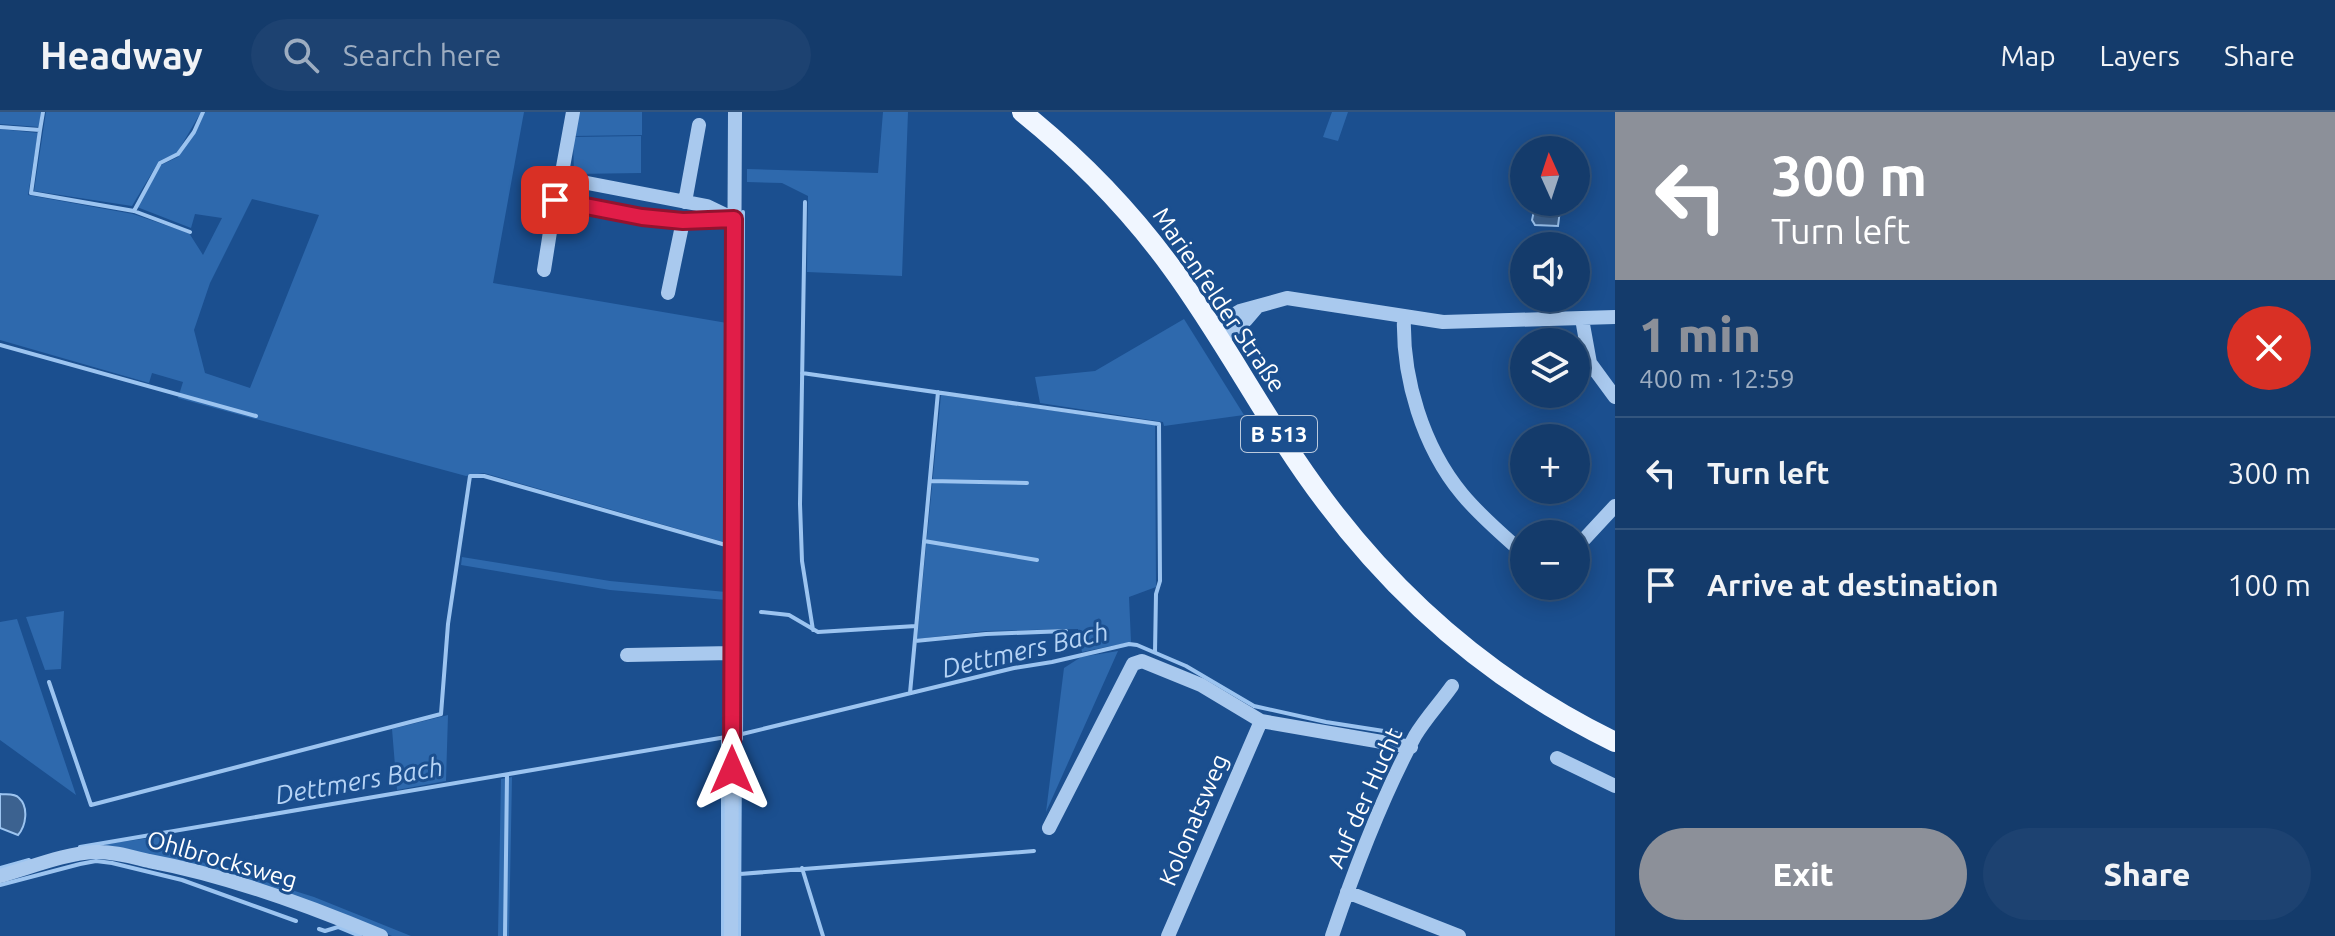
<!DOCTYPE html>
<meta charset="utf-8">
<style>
body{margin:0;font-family:Ubuntu,sans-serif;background:#1d4271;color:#f1f3f6;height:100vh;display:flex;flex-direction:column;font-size:30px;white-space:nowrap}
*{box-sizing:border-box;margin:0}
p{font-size:26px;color:#9dadc1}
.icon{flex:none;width:44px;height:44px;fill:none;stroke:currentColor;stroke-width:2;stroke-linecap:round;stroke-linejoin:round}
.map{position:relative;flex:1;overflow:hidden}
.side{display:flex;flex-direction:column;background:#143b6b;width:720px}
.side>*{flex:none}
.banner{background:#8c9099;color:#fff;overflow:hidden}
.needle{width:52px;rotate:357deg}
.controls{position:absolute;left:1510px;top:24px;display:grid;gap:16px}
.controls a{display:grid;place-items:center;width:80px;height:80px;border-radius:50%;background:#143b6b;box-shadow:0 4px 20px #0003,0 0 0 2px #33557e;font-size:40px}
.pin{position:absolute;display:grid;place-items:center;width:68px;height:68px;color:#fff;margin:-34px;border-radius:16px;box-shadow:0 4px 12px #0006}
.me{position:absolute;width:88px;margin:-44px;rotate:0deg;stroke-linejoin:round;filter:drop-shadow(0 0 6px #0008)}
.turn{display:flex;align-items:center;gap:28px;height:168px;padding:0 24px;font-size:36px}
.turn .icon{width:104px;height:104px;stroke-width:2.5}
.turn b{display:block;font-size:56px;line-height:68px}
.round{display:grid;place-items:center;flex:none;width:84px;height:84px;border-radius:42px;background:#1d4271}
.summary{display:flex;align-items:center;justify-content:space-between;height:136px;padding:0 24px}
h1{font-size:48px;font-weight:800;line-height:60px;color:#8c9099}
.action{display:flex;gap:16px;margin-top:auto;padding:16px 24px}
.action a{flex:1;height:92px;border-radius:48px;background:#8c9099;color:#fff;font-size:32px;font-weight:800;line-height:92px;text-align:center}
.action a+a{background:#1d4271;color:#f1f3f6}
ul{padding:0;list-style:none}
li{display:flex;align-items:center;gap:24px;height:112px;padding:0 24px;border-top:2px solid #33557e}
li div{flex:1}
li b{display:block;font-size:30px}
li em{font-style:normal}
header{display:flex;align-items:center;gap:48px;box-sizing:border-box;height:112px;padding:0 40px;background:#143b6b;border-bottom:2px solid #33557e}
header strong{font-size:38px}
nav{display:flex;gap:44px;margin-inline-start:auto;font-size:28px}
.search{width:560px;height:72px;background:#1d4271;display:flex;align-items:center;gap:20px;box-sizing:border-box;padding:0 28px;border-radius:44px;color:#9dadc1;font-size:30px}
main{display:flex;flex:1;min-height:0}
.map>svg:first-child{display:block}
.green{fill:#2e69ad;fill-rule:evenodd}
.water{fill:#3c6290;stroke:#9cc4f0;stroke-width:2}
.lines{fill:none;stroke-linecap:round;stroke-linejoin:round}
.stream{stroke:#9cc4f0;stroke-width:4}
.minor{stroke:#a9c9ee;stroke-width:14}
.major{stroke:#f0f6ff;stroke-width:20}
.route-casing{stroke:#92132f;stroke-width:20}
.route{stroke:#e11d48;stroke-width:14}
.labels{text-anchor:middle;stroke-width:6;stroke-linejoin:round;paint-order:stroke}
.shield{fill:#1b4f8f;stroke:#bbcadd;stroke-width:2}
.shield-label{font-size:22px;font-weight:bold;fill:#fff}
.street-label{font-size:24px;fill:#fff;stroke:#1b4f8f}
.water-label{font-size:26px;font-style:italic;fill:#b5d3f5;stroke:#1b4f8f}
</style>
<header>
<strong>Headway</strong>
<div class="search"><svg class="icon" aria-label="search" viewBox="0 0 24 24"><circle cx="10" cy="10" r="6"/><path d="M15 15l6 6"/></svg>Search here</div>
<nav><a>Map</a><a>Layers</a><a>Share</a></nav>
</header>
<main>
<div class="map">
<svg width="1615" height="824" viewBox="0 0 1615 824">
<rect width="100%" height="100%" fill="#1b4f8f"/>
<path class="green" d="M0,0h41l-2,15 -39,-3z
M46,0h155l-24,41 -18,8 -27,45 -98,-15z
M205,0h319l-31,171 234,40v220l-243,-70 -18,3 -288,-78 5,-16 -31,-9 -3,10 -149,-43v-211l38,4 -10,62 105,19 56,19 14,22 19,-37 -27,-4 -4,14 -54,-21 24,-42 17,-8zM252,87l67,16 -69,173 -45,-15 -11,-43 16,-47z
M576,0h66v23l-70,1z
M883,0h25l-6,164 -95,-4 1,-76 -26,-13 -35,-1v-13l131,4z
M1332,0h16l-10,29 -15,-4z
M641,24v37l-67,1 -1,-37z
M1184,207l60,96 -80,11 -1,-4 -123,-19 -5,-26 60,-6z
M941,283l214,30 1,162 -27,10 2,45 -49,10 -4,-23 -92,2 -69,8z
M462,445l148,24 116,11v8l-116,-10 -149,-25z
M64,499l-3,58 -16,1 -19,-53z
M17,507l59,176 -76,-55v-118z
M1118,539l-72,161 18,-144 17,-11z
M448,603l-2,66 -49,9 -5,-61z
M512,665l-3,159h-11l3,-157z
M173,723l3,19 138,43 97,39h-19l-54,-22 -232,-64 -1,-6z"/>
<path class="water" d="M1536,90h25l-3,24 -23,-1 -3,-5z
M0,682c6,1 15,-1 19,4 10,9 7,28 -1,37l-18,-7z"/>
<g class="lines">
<path class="stream" d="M0,15l40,3 -9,63 103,18 56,21
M40,18l3,-18
M805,90l-5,302 2,57 11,69
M134,99l26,-48 18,-9 16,-22 9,-20
M0,233l256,71
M802,261l357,51 1,157 -4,13 -1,58
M930,369l97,2
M924,429l113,19
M761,500l28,3 29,17 98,-6
M915,529l71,-7 80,-3
M49,570l42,123 350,-91 7,-90 22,-148h14l242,69
M910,581l28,-301
M738,623l276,-67 38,-6 77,-18 8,1 49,21 68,40 72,16 77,12
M723,626v198
M741,627l2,-527
M80,735l646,-110
M0,756l29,-8
M802,756l21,68
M740,762l294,-23
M0,773l80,-21 16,-3 16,2 70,17 114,41
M319,817l6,2 13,-4 22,9
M505,824l2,-161
M739,824l1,-187"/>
<path class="minor" d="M551,64l156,30 27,13 -51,2 -41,-4 -93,-18 -7,-5 -2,-9 4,-7z
M561,66l12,-66
M685,90l14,-77
M544,158l11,-70
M668,181l15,-72
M1404,205c-2,61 19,130 58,177 18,22 41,41 62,60
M1582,207l8,44 25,34
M1212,215l28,-16 47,-13 156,24 172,-5
M1220,228l26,-20 12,-14
M1576,436l39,-42
M627,543l105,-2
M1557,646l58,28
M1049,716l84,-164 9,-3 59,24 60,36 150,26
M0,764c29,-8 66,-23 95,-24 18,-1 37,5 54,9 76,14 161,45 232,75
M1347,780l112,44
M731,824l4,-824
M1168,824l93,-215
M1332,824c23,-68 49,-137 83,-200 10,-17 25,-33 37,-50"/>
<path class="major" d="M1022,0c57,46 107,97 150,156 55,75 97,159 153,233 77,103 175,185 290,241"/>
</g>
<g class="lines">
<g class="route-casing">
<path id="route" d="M555,88l87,17 41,4 51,-2 -2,551"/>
</g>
<use href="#route" class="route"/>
</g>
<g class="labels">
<rect class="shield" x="1241" y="304" width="76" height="36" rx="6"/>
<g class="shield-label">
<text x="1279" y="330">B 513</text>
</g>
<g class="street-label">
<text transform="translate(1219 188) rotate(56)" y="8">Marienfelder Straße</text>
<text transform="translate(1365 686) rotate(-66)" y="8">Auf der Hucht</text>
<text transform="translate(1194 708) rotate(-67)" y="8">Kolonatsweg</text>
<text transform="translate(222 748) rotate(16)" y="8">Ohlbrocksweg</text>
</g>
<g class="water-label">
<text transform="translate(1025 538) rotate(-13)" y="9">Dettmers Bach</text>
<text transform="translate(359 669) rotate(-10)" y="9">Dettmers Bach</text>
</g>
</g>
</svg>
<div class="controls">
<a><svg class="needle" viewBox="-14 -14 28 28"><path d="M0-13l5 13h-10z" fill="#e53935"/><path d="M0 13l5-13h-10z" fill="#9dadc1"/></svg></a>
<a><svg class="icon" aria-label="sound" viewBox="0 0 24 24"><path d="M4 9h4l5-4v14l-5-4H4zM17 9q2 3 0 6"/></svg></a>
<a><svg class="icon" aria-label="layers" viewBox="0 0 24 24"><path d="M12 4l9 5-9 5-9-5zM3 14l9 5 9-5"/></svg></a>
<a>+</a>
<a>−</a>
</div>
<div class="pin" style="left:555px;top:88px;background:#d93025"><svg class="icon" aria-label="arrive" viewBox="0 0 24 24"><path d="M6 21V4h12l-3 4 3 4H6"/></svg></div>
<svg class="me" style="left:732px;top:658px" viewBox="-20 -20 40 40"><path d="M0-17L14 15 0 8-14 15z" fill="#e11d48" stroke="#fff" stroke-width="4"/></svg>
</div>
<section class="side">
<div class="banner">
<div class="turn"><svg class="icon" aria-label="left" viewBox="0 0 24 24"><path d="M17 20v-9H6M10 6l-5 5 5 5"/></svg><div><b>300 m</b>Turn left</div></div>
</div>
<div class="summary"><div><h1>1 min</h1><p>400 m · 12:59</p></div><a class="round" style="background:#d93025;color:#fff"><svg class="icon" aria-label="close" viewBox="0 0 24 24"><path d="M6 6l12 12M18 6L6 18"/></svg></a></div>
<ul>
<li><svg class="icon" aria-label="left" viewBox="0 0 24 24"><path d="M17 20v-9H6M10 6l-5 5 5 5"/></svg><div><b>Turn left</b></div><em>300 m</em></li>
<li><svg class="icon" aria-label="arrive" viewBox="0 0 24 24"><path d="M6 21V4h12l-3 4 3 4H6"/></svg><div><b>Arrive at destination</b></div><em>100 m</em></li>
</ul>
<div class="action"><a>Exit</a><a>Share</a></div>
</section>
</main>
